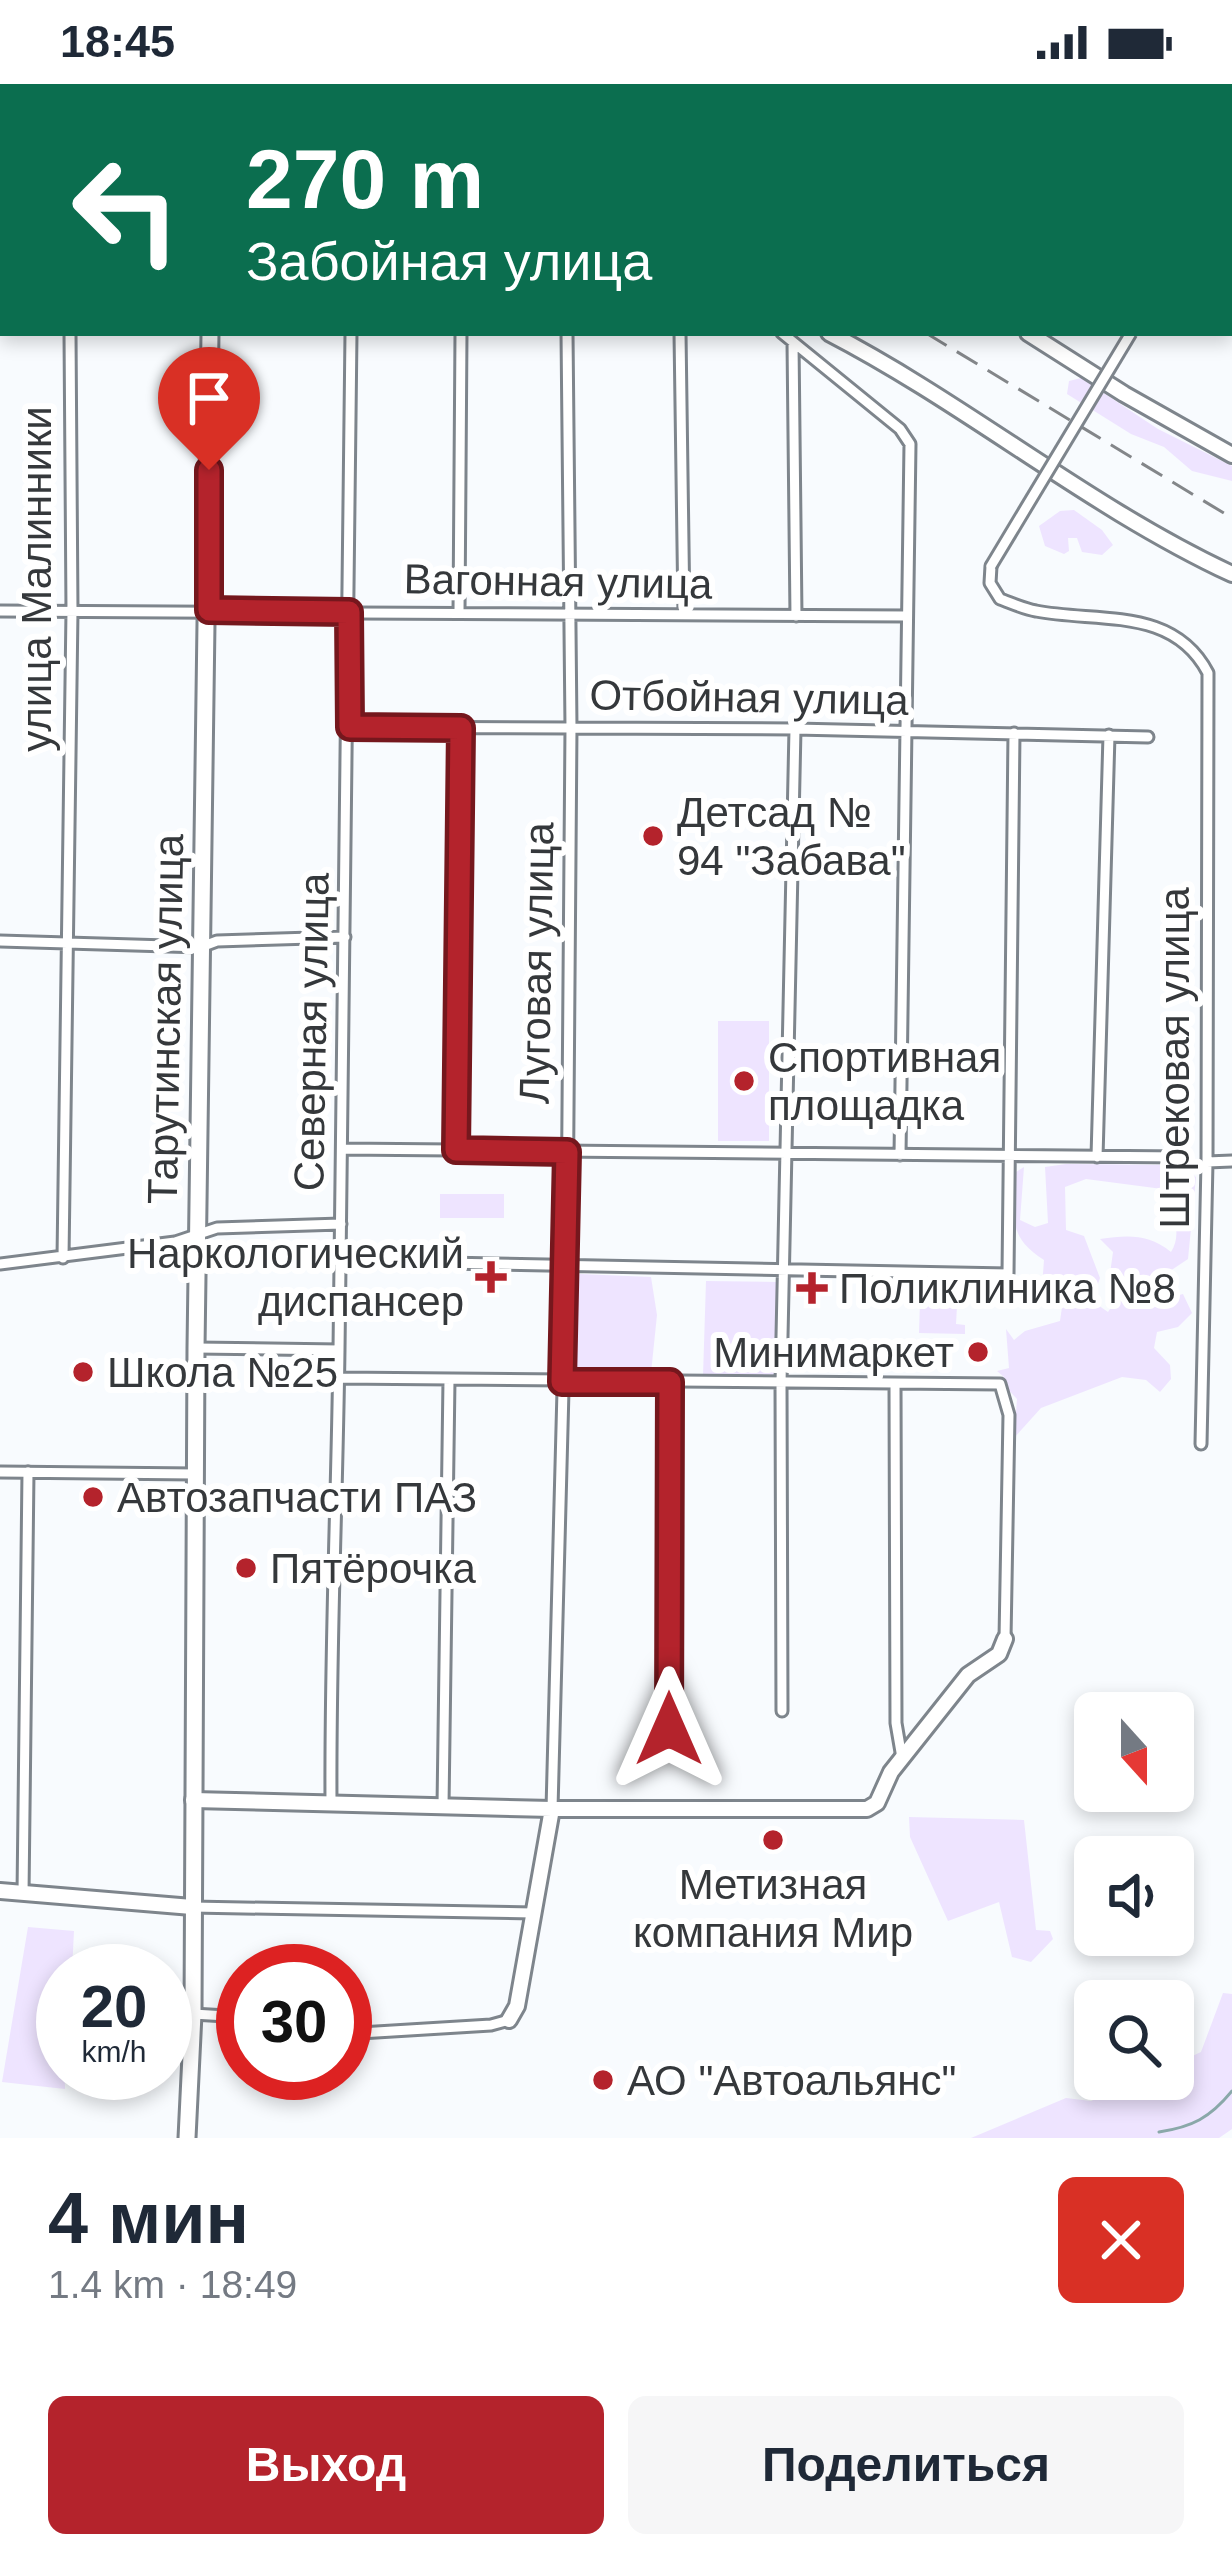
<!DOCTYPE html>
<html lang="ru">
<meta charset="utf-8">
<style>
body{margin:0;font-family:Arial,sans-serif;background:#f6f6f7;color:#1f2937;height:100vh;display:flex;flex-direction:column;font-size:45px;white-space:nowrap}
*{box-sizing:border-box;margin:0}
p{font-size:39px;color:#747a83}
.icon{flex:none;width:66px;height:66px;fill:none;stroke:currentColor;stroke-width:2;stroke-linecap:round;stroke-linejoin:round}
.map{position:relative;height:2054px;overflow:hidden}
.details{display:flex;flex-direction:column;background:#fff;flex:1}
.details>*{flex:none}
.guide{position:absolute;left:0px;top:0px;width:1233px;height:252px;box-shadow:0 6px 18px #0003;background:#0b6e4f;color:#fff;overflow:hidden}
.needle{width:78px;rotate:159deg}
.fabs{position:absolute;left:1074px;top:1608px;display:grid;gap:24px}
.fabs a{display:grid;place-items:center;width:120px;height:120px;border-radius:18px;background:#fff;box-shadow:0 6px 18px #0003;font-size:60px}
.speed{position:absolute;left:36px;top:1860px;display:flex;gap:24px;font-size:60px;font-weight:700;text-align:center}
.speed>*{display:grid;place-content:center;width:156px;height:156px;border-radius:50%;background:#fff;box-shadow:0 6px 18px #0003;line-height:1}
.speed small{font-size:30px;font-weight:400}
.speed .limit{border:18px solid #d22;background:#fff;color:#111}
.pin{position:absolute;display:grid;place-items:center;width:102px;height:102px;color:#fff;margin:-123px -51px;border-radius:50% 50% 50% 0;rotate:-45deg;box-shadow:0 0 12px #0007}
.pin .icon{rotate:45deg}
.me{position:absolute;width:132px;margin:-66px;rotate:0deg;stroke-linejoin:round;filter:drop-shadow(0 0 9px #0008)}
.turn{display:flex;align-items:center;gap:42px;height:252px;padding:0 48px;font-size:54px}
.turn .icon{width:156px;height:156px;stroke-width:2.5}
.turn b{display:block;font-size:84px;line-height:102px}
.round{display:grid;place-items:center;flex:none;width:126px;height:126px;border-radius:18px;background:#f6f6f7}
.overview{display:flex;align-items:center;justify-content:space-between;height:204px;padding:0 48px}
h1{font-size:72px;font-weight:700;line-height:90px}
.button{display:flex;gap:24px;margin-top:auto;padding:24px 48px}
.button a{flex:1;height:138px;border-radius:18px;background:#b4232c;color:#fff;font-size:48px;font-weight:700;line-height:138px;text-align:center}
.button a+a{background:#f6f6f7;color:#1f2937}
.status{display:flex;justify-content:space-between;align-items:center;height:84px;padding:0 60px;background:#fff;direction:ltr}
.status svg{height:33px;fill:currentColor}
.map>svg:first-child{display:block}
.green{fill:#eee4ff;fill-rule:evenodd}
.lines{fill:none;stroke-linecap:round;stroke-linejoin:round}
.stream{stroke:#8aa8a9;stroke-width:3}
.street-casing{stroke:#7e858c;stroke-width:15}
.secondary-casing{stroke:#7e858c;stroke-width:20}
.primary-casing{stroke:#7e858c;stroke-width:21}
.street{stroke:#fff;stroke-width:9}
.secondary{stroke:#fff;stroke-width:14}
.primary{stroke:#fff;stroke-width:15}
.rail{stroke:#838689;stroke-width:3;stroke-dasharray:24 12;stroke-linecap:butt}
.street-bridge-casing{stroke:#7e858c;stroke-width:15;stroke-linecap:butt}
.street-bridge{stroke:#fff;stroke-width:9}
.route-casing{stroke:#75171d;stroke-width:30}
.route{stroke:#b4232c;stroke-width:21}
.poi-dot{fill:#b4232c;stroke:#fff;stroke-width:4.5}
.labels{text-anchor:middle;stroke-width:12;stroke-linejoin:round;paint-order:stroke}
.street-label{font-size:42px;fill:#35383b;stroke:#fff}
.poi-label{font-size:42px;fill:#35383b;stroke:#fff;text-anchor:start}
</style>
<div class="status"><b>18:45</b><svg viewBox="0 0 49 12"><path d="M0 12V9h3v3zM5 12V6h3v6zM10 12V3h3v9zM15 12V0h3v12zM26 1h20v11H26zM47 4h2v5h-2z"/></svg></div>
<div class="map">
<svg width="1232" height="2054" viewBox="0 0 1232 2054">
<rect width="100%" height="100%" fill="#f8fbfe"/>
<path class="green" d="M1081,294l77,51 74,37v15l-40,-10 -28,-24 -33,-13 -64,-40 2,-13z
M1074,426l28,20 11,15 -11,10 -20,-3 -5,-14h-9l1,13 -5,3 -19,-8 -6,-20 21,-15z
M718,937h51v120h-51z
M1066,1080l113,1 17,12 -8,82 -24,16 -8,19 -15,-4 2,15 40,-11 9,19 -14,14 -21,5 -3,16 16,17 1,14 -11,13 -14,-12 -24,-3 -81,31 -27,30 3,-39 -15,-16 2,-6 -7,-6 12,-3 -3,-39 8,11 11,-9 35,-10 3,-21 -21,-13 2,-27c-38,-24 -29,-44 -31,-86l11,-7 -4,53 15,7 13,-4 -3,-56zM1086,1095l84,11 -2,18c9,13 12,30 3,44 -23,-18 -42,-17 -71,-13l13,13 -4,29 9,16 -10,15 -16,-11 8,-23 -16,-42 -18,-6 -1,-43z
M440,1110h64v24h-64z
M580,1190l71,3 6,38 -6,58 -73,1 -8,-8 2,-86z
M706,1197l71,1 -2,94h-72z
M952,1203h17l-1,19h-11l-1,18 9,1v9l-46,-1 1,-31 31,1z
M909,1733l115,3 12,110 14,1 3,8 -22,23 -19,-5 -13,-55 -51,19 -38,-84z
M28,1843l46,4 -2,40h-9l2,118 -63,-7z
M1223,1909l9,1v135l-13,9h-248l95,-40 25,3 50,-22h32v-14l28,-13z"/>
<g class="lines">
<path class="stream" d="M1159,2048c33,-5 51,-14 73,-41"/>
<g class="street-casing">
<path id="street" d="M680,249l4,282
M782,249l118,96 10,15 -10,711
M793,258l3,274
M991,482l-1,17 10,16c11,4 24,10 36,12 62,12 137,-5 172,62l-1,489 -6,282
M0,527l907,5
M459,529l2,-280
M350,643l445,2 353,8
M0,857l201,6 16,-6 128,-4
M342,1065l841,8
M456,1066l5,-422
M1097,1073l12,-422
M1207,1078l25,-1
M63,1174l9,-647 -2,-278
M340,1177l668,13 6,-541
M0,1180l175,-22 42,-14 124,-4
M196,1264l143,2
M338,1294l662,6 9,31 -4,224
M895,1300l1,339 6,35
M0,1388l195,2
M782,1627l-1,-328 14,-654
M669,1645l1,-347
M331,1719c-1,-151 6,-302 8,-453 6,-339 9,-678 12,-1017
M443,1722l6,-426
M552,1725l15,-571 4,-511 -4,-394
M23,1810l5,-422
M192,1823l341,6
M193,1930l50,3
M345,1946l15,3 131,-8 18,-5"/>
</g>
<g class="secondary-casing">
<path id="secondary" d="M344,0l6,3
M632,0l4,3
M829,249c139,72 261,175 403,241
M1028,249l96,61 108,61
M193,1716l359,9h315l10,-6 14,-31 77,-97 31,-21 6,-15
M0,1807l192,16
M509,1936l8,-14 35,-197"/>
</g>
<g class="primary-casing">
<path id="primary" d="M218,3v-3
M0,204h3
M187,2054l6,-124 3,-666 14,-1015"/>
</g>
<use href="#street" class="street"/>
<use href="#secondary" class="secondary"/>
<use href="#primary" class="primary"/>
<path class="rail" d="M527,0l5,3
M926,249l306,185"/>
<g class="street-bridge-casing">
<path id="street-bridge" d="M991,482l140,-233"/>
</g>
<use href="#street-bridge" class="street-bridge"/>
</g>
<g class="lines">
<g class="route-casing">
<path id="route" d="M209,386v140l140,2 1,115 111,1 -5,422 111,2 -5,230h108l-1,347"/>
</g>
<use href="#route" class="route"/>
</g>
<g class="poi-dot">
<circle cx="653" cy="752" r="12"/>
<circle cx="744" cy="997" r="12"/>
<path d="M485 1175h12v12h12v12h-12v12h-12v-12h-12v-12h12z"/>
<path d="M806 1186h12v12h12v12h-12v12h-12v-12h-12v-12h12z"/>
<circle cx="978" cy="1268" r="12"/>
<circle cx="83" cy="1288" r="12"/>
<circle cx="93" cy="1413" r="12"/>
<circle cx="246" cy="1484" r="12"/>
<circle cx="773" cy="1756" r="12"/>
<circle cx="603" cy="1996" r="12"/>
</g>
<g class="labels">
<g class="street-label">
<text transform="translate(36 495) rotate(-90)" y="15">улица Малинники</text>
<text transform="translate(558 497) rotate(1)" y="15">Вагонная улица</text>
<text transform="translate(749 613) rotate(1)" y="15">Отбойная улица</text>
<text transform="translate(536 879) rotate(-89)" y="15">Луговая улица</text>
<text transform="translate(165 935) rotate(-89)" y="15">Тарутинская улица</text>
<text transform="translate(311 948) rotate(-89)" y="15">Северная улица</text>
<text transform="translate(1174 974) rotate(-90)" y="15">Штрековая улица</text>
</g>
<g class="poi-label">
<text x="677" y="743">Детсад №<tspan x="677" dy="48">94 "Забава"</tspan></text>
<text x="768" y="988">Спортивная<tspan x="768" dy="48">площадка</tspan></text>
<text x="464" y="1184" text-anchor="end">Наркологический<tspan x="464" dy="48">диспансер</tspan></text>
<text x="839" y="1219">Поликлиника №8</text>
<text x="954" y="1283" text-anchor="end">Минимаркет</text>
<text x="107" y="1303">Школа №25</text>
<text x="117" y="1428">Автозапчасти ПАЗ</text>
<text x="270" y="1499">Пятёрочка</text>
<text x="773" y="1815" text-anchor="middle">Метизная<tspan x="773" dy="48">компания Мир</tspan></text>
<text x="627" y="2011">АО "Автоальянс"</text>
</g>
</g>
</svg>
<div class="fabs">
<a><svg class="needle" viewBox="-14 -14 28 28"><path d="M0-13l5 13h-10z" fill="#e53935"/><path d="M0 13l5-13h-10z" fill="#747a83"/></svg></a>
<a><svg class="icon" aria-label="sound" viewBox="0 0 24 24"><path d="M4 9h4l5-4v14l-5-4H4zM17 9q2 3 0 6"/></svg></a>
<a><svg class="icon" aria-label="search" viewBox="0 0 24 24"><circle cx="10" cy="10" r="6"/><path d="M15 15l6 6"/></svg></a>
</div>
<div class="speed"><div>20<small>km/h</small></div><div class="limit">30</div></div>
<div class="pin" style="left:209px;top:386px;background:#d93025"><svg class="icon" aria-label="arrive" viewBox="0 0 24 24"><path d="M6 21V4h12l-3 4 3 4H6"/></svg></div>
<svg class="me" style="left:669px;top:1645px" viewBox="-20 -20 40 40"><path d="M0-17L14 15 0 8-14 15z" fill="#b4232c" stroke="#fff" stroke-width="4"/></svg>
<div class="guide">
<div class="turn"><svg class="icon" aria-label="left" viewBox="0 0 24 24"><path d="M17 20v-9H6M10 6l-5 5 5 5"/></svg><div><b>270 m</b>Забойная улица</div></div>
</div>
</div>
<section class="details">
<div class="overview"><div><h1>4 мин</h1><p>1.4 km · 18:49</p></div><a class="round" style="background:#d93025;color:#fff"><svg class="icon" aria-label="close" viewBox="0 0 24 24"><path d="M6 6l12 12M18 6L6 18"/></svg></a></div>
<div class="button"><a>Выход</a><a>Поделиться</a></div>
</section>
